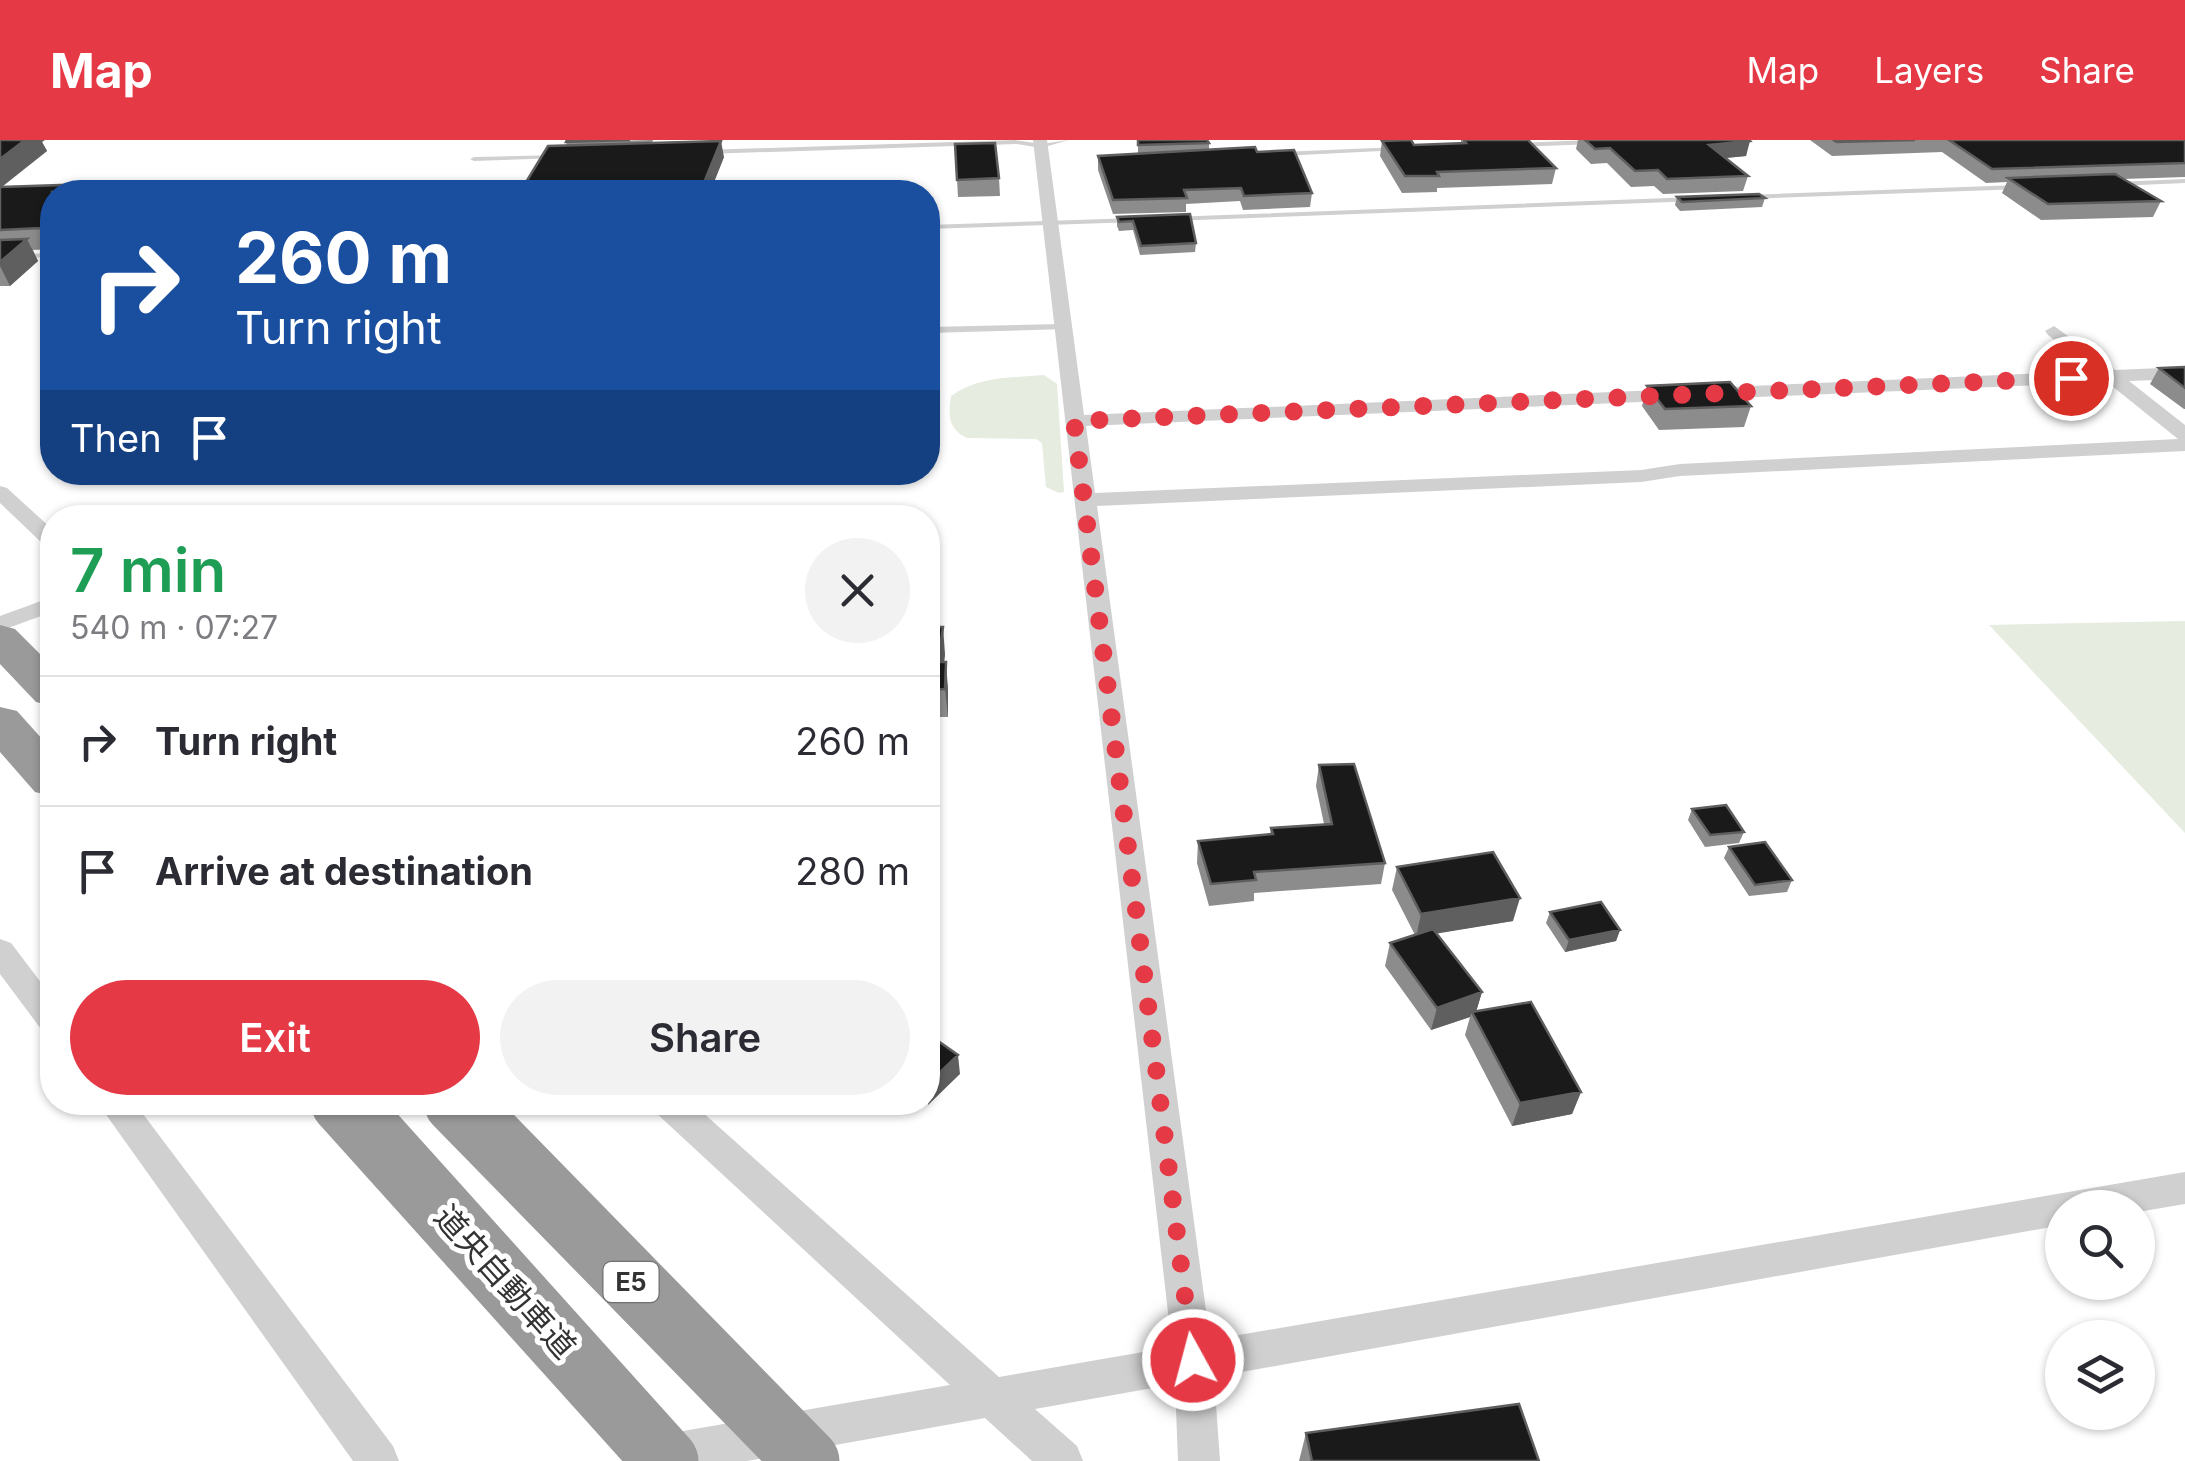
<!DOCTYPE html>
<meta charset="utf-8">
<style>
body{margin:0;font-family:Inter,"Noto Sans JP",sans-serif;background:#f2f2f3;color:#2b2b33;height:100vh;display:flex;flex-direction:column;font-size:38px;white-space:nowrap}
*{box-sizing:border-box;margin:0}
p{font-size:32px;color:#7c7c81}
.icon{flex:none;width:55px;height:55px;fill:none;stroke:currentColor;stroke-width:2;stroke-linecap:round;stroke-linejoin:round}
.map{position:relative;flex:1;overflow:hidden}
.panel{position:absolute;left:40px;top:365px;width:900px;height:610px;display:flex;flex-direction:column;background:#fff;border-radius:40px;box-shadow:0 2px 8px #0004}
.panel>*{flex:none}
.hud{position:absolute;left:40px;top:40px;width:900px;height:305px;border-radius:40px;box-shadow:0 2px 8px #0004;background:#1a4fa0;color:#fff;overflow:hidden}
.fabs{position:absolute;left:2045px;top:1050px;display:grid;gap:20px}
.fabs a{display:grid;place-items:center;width:110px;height:110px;border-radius:50%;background:#fff;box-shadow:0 2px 8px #0004;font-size:50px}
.pin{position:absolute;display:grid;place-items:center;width:85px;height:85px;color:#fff;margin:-42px;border:5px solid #fff;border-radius:50%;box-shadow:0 2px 10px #0007}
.me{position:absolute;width:110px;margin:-55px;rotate:353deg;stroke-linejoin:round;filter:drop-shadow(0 0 8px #0008)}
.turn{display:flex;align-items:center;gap:35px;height:210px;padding:0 30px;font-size:45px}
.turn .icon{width:130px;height:130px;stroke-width:2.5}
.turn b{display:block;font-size:70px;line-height:85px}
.then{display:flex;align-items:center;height:95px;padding:0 30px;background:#0003;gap:20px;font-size:38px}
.round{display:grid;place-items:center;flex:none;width:105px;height:105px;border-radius:52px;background:#f2f2f3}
.head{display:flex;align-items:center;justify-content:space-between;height:170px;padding:0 30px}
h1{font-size:60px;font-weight:600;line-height:75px;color:#1e9e55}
.cta{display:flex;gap:20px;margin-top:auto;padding:20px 30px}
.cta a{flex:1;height:115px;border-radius:60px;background:#e63946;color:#fff;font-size:40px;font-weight:600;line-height:115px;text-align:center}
.cta a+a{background:#f2f2f3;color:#2b2b33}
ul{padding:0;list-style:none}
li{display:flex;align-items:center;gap:30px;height:130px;padding:0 30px;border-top:2px solid #e1e1e2}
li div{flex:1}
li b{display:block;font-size:38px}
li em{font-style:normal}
header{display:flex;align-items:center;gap:60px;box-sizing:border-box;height:140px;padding:0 50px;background:#e63946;color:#fff}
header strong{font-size:48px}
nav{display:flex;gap:55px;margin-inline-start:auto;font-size:35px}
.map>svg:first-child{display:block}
.green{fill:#e6ecdf}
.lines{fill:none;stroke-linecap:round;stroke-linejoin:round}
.service{fill:#d0d0d0;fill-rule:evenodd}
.minor{fill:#d0d0d0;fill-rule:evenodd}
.motorway{fill:#9a9a9a;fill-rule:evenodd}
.motorway-bridge{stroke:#9a9a9a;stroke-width:65}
.wall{fill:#8c8c8c}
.shaded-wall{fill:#5f5f5f}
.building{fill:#1a1a1a;stroke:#5f5f5f;stroke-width:2.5}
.route{stroke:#e63946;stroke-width:18;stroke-dasharray:0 32.4}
.labels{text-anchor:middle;stroke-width:10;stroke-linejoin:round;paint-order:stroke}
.shield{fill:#fff;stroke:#707070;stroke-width:2.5}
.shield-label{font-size:25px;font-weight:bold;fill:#333}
.near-street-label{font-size:32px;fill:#333;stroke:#fff}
</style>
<header>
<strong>Map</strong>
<nav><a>Map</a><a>Layers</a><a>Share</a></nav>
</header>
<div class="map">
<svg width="2185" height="1321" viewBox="0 0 2185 1321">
<rect width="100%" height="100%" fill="#fff"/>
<path class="green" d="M1044,235l13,9 7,108 -5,1 -13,-6 -4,-44 -6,-4 -69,-1c-19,-9 -19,-23 -16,-42 28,-20 59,-18 93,-21z
M2185,481v212l-196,-208z"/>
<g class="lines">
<path class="service" d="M1015,0l26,4 28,-4 -28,8 -24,-4 -312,10 -3,-2 3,-2z
M1592,0l5,2 -3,2 -78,3 -3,-2 3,-2z
M1399,7l2,3 -120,6 -3,-2 3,-2z
M559,15l2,3 -87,3 -4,-2 4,-2z
M2185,39v4l-69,3 -4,-2 4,-2z
M2019,45h3v4l-276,10 -4,-2 4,-2z
M1695,57h3v4l-527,20 -4,-2 4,-2z
M1135,78l4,2 -1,2 -210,7v-4z
M52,113v4l-52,2v-4z
M1063,184l3,1v4l-138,4v-6z"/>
<path class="minor" d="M1033,0h14l37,275 1009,-44 -45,-36 -3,-4 9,-5 61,44 70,-3v12l-56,2 56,44v26l-505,25 -39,6 -544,24 113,834 975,-168v32l-47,8v-4h-76v17l-848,152 6,84h-42l-3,-77 -140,25 42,37 6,15h-51l-47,-43 -238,43h-106l-2,-5 6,-15 15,-6 290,-50 -295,-273 -5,-10h41l308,275 173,-30zM2107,242l71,57 -498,25 -39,6 -546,23 -9,-67z
M0,346l7,2 45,41v17l-8,-1 -44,-42z
M52,457v15l-52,19v-15z
M0,799l11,4 41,54v36l-11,-4 -41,-55z
M97,962h37l259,344 6,15h-46z"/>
<path class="motorway" d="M0,485l15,4 37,37v40l-16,-4 -36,-38z
M0,567l17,4 35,39v46l-17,-4 -35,-40z"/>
<path class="motorway-bridge" d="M343,962l323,359
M456,962l351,359"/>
</g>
<path class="wall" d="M0,0l42,2 5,9 -45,36 92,-3 4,8h-46v57l-19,1 5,11 -28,25h-10z
M653,0l-1,3 72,14 -14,35h-190l47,-46 -1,-4z
M1138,0l71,3v7l48,2 55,41 -2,14 -67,3 -3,-9 -54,3v8l-73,2 -15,-44v-14l40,-2z
M1461,0h67l28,28 -4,16 -115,4v4l-35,1 -22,-37 2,-15 32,4 47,-2z
M1578,0h171l-3,16 -21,2 23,18 -5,15 -80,3 -9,-8 -23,1 -24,-24 -16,1 -15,-15z
M1810,0h375v37l-62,2 38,22 -8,16 -112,3 -39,-27 5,-11 -21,1 -44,-31 -110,4z
M955,4l44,34 1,18 -42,1z
M1677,57l88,1 -3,9 -82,4 -5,-6z
M1190,74l6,29 -1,9 -55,3 -7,-25 -14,1 -2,-5v-9z
M2185,227v42h-1l-34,-25 9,-16z
M1647,246l104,20 -7,21 -85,3 -17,-24z
M928,487l17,27 -1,8 4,27v28h-20z
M1319,625l66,98 -4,21 -127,9v8l-45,5 -12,-43 1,-22 72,-7 1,-6 53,-4 -8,-38z
M1692,669l52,23 -5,11 -34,4 -17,-27z
M1729,707l63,33 -5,12 -38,4 -25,-38z
M1397,727l116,54 -76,12 45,59 -6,20 105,80 -9,22 -60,12 -47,-91 5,-18 -39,13 -46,-64 5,-23 25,-8 -23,-45z
M1550,772l70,18 -4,11 -51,11 -19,-29z
M1306,1293l233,28h-240z"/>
<path class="shaded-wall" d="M23,0h22l-3,2 5,9 -47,37v-29z
M721,1l3,16 -14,35h-8l-1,-2z
M1750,1l-4,15 -41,4 4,-15z
M94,44l4,8h-15z
M52,78v31l-11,-21z
M27,99l11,22 -28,25 -10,-20v-4z
M943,487l2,27 -4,35 -3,-27z
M946,522l2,27v28l-3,-28z
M1520,758l-7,23 -97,16 5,-23z
M1620,790l-4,11 -51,11 4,-12z
M1482,852l-7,23 -3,-3 -2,5 -39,13 6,-22z
M958,915l2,19 -32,31v-21z
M1581,952l-9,22 -60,12 8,-23z"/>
<path class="building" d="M0,0h25l-25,19z
M567,0h63l-64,2z
M1138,0h69l2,3 -71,2z
M1411,0l3,5 52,-2 -2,-3h64l28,28 -119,4 2,4h-34l-23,-35z
M1585,0h164l1,1 -41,4 39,31 -81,3 -9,-9 -23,1 -25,-23 -15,1z
M1833,0h82l-78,2z
M1949,0h236v23l-193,6z
M721,1l-20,49h-4l-2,2h-175l28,-46z
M995,3l4,35 -42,2 -2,-36z
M1255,7l2,5 37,-2 18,43 -68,3 -3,-8 -57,2 3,8 -74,2 -15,-44z
M2115,34l46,27 -113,3 -40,-26z
M94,44l-11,8h-31v26l-11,10 -41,2v-43z
M1759,54l6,4 -83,4 -5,-5z
M1190,74l6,29 -55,3 -8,-25 -14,1 -2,-5z
M27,99l-27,23v-22z
M2185,227v21l-26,-20z
M1730,242l21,24 -86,3 -18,-23z
M809,367l-1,11h-52v-3z
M928,487h15l-5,35h8l-1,27 -17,1z
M1354,624l31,99 -131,9 2,8 -45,4 -13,-43 75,-7 -2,-6 61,-4 -13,-59z
M1726,665l18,27 -34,3 -18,-26z
M1765,702l27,38 -37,5 -26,-38z
M1493,712l27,46 -99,16 -24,-47z
M1601,762l19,28 -51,10 -19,-28z
M1433,789l49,63 -45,16 -47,-65z
M1531,862l50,90 -61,11 -48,-91z
M928,894l30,21 -30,29z
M1519,1264l20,57h-227l-6,-28z"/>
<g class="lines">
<path class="route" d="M1193,1220l-119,-939 997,-43"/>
</g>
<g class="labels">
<rect class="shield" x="603.5" y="1122" width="55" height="40" rx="8"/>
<g class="shield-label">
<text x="631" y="1151">E5</text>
</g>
<g class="near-street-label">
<text transform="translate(505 1142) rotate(48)" y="11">道央自動車道</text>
</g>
</g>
</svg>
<div class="fabs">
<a><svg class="icon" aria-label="search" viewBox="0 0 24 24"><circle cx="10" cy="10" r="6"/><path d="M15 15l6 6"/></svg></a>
<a><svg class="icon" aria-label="layers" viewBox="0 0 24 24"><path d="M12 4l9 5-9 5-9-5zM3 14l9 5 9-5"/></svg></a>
</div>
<div class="pin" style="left:2071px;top:238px;background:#d93025"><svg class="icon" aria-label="arrive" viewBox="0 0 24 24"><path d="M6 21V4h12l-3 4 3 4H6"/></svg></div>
<svg class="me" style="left:1193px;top:1220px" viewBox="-20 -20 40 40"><circle r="17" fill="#e63946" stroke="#fff" stroke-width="3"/><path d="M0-11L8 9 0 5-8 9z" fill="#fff"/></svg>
<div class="hud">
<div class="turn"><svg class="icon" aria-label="right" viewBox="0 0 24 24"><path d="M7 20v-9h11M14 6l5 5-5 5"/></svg><div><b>260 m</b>Turn right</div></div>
<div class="then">Then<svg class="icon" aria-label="arrive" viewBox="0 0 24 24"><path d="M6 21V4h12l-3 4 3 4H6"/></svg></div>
</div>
<section class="panel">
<div class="head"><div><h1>7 min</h1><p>540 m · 07:27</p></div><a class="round"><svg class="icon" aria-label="close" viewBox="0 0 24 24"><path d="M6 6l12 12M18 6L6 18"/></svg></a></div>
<ul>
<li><svg class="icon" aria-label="right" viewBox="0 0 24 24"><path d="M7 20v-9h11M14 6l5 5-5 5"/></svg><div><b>Turn right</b></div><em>260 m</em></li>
<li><svg class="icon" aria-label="arrive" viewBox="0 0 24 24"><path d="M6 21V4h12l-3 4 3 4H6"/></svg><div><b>Arrive at destination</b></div><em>280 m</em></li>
</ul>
<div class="cta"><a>Exit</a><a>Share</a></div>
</section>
</div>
